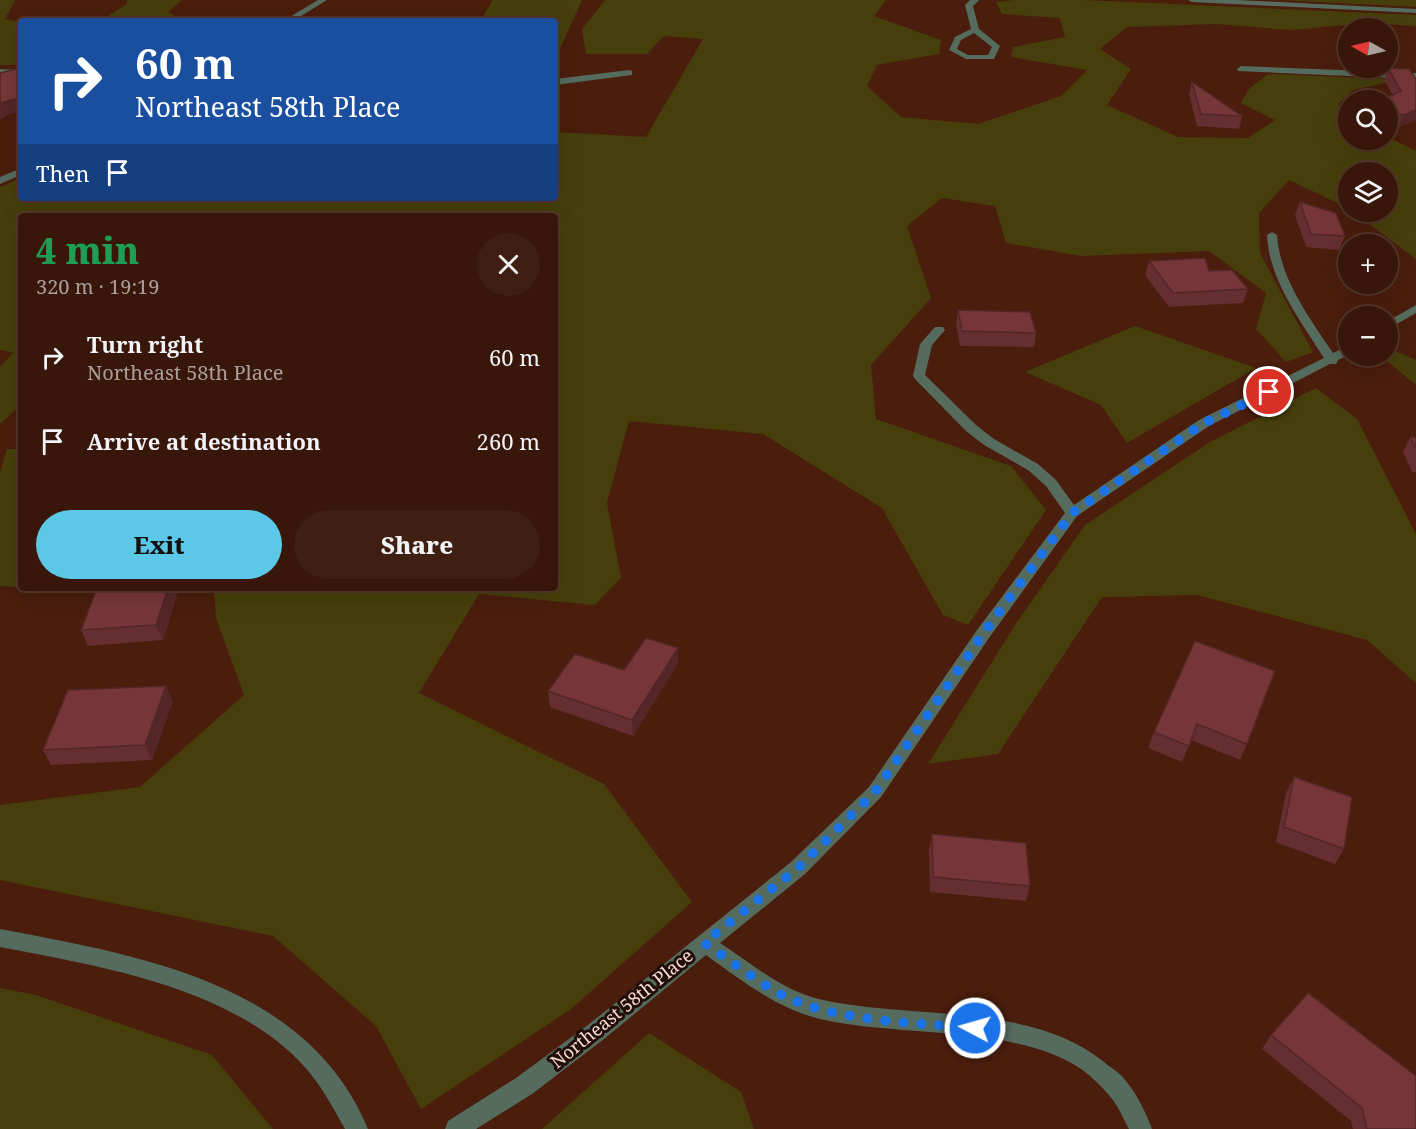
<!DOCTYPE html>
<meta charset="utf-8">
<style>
body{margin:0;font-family:"Noto Serif",serif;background:#3f1f12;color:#f1f3f6;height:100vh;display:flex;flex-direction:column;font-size:22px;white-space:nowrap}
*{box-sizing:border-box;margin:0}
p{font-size:20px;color:#ab9f9c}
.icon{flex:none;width:33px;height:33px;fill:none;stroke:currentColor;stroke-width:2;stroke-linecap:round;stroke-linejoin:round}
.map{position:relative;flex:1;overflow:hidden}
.drawer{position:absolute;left:18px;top:213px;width:540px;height:378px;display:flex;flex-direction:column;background:#381609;border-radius:6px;box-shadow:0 6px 24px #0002,0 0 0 2px #52352a}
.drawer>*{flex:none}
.hud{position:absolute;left:18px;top:18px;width:540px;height:183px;border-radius:6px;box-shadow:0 6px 24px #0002,0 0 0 2px #52352a;background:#1a4fa0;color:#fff;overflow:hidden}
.needle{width:39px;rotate:278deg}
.fabs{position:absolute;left:1338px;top:18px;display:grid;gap:12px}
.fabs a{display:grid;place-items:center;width:60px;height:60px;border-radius:50%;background:#381609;box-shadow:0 6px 24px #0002,0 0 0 2px #52352a;font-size:30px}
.pin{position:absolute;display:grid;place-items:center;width:51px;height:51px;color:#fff;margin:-26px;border:3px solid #fff;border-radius:50%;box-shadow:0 2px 6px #0007}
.me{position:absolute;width:66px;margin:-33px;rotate:276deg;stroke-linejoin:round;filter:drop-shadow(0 0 4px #0008)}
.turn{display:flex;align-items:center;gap:21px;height:126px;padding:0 18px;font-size:27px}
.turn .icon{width:78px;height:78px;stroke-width:2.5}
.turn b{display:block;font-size:42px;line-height:51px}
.then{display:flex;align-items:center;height:57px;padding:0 18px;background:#0003;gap:12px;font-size:22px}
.round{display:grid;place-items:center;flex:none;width:63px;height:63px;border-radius:32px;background:#3f1f12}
.head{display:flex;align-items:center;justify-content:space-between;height:102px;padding:0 18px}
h1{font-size:36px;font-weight:800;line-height:45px;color:#1e9e55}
.button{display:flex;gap:12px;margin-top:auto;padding:12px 18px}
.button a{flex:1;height:69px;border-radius:36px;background:#5bc8e7;color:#111;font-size:24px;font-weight:800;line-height:69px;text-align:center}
.button a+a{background:#3f1f12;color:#f1f3f6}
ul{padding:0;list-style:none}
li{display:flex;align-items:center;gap:18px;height:84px;padding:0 18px}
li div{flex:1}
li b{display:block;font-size:22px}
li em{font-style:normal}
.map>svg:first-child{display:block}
.green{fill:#473f0b}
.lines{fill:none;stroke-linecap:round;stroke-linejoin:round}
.minor{fill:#556b5e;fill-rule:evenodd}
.wall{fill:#652e30}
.shaded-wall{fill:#532627}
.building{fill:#763638;stroke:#532627;stroke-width:1.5}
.route{stroke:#1a73e8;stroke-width:10;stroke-dasharray:0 18}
.labels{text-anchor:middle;stroke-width:6;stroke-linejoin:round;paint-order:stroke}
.street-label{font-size:18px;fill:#f9dbd1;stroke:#220e08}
</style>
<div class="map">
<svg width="1416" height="1129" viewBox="0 0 1416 1129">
<rect width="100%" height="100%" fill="#4a1d0c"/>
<path class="green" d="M0,0h15l-10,19 16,3v39l-6,4h-15z
M127,0h55l-14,12 14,9h-82l27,-17z
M493,0h89l-24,53h-3v-32h-75z
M605,0h281l-12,16 67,24 -2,14 -62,11 -10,21 34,31 77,7 83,-28 26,-26 -76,-13 2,-10 52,-10 -5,-19 -58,-4 -6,-12 18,-2h70l332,15v11l-47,-3 -80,7 -73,-6 -89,3 -27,22 31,20 -24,36 71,32 70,1 27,-18 -34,-17 8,-14 19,-15 148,6 -22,1 -41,9 -15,14 10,11v25h40v-3l28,14v108l-63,-47h35v-40h-40v36l-59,-28 -30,33 1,40 53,99 -27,10 -30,-33 10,-36 -57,-42 -128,5 -75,-13 -11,-37 -53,-8 -35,28 24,72 -60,67 5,54 135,47 35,44 -78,115 -25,-10 -61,-107 -119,-74 -134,-13 -22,82 14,75 -26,27 -116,-11 -60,99 185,91 88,118 -121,107 -150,100 -45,-83 -103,-90 -273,-56v-75l140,-18 104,-92 -28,-77 -2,-30h341v-372h-534v189l-21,19v-57l13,-14 -13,-3v-163l21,-9v20h534v-66l91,5 57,-98 -39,-3 -17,18h-61l-4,-25z
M1280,0h136v7z
M1135,326l121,42 -129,75 -26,-38 -76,-33z
M1393,350l23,10v25l-34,-28z
M1316,388l41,31 59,115v149l-49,-43 -170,-45 -95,2 -104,157 -70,10 89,-142 68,-97 125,-83z
M7,449h14v138l-21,-1v-114z
M0,988l36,7 176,60 61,74h-273z
M649,1033l92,59 13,37h-212z"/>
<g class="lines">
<path class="minor" d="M318,0h9l-34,21h-10z
M970,0h9l-6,6 6,23 21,17 -6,13h-28l-17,-9 6,-13 16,-8 -6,-24zM974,33l18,14 -4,8h-20l-11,-6 4,-9z
M1188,0h50l178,9v4l-224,-11z
M1241,66l175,7v6l-178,-8 -1,-2z
M0,69l21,1v6l-21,-1z
M629,70l3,1v4l-77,10v-6z
M21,168v7l-21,9v-7z
M1272,232l5,3c3,44 32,82 56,118l15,-7v9l-10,5 -2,4h-6l-121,62 -132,90 -88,122 -108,159 -76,77 -85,69c31,20 63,48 99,56 93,22 214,1 290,67 6,4 13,9 17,15 11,13 20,32 26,48h-23c-6,-11 -12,-26 -21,-35 -8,-9 -20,-21 -30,-27 -65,-42 -182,-30 -258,-48 -43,-10 -79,-39 -114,-64l-102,84 -72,55 -56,35h-31l3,-8 68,-43 72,-53 203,-163 78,-75 108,-157 88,-117 -19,-27 -18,-16 -44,-25 -18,-14 -51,-52 -2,-3 7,-32 15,-17h8l2,3 -13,15 -7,30 51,50 18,14 44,25 18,16 18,25 125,-85 125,-62c-24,-38 -55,-78 -57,-123z
M1416,305v8l-28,16v-8z
M0,929c138,26 308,54 368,200h-23c-13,-23 -25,-46 -43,-65 -72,-77 -203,-98 -302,-117z"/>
</g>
<path class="wall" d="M1388,68l28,11v41l-17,7 -11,-1v-26l5,-5 -9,-15z
M1192,82l50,34 -3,13 -42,-3 -8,-32z
M1300,202l45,34 -6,14 -33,-3 -11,-32z
M1149,261l60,10 39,18 -5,14 -74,4 -24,-32z
M958,310l78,23 -2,14 -74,-1 -4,-22z
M1410,437h6v35h-4l-9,-20z
M96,588h83l-16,52 -75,6 -7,-16 16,-42z
M678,663l-45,73 -83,-29 -2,-16 76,-21z
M1275,671l-28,73 -7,16 -49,-20 -9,22 -34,-14 6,-16z
M173,701l-21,59 -101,5 -8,-15z
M1294,777l50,72 -9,15 -59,-22 10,-49z
M932,834l98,52 -4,15 -96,-9 -1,-42z
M1271,1035l145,94h-63l-2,-8 -89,-72z"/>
<path class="shaded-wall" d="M21,98v13l-13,4 -8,5v-15l3,-3z
M1416,110v10l-17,7 5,-12z
M168,588h11l-16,52 -7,-15z
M678,648v15l-45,73 -1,-16z
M166,686l7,15 -21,59 -7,-15z"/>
<path class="building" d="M1388,68l21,1 7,10v31l-12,5 -16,-2v-13h-6l19,-9z
M16,69l5,6v23l-18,4 -3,3v-32z
M1192,82l50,34 -41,-2z
M1300,202l36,11 9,23 -34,-2z
M1205,258l4,13 23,-1 16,19 -75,4 -24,-32z
M958,310l72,2 6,21 -74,-2z
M1410,437h6v12z
M97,588h71l-12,37 -75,5z
M646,638l32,10 -46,72 -84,-29 27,-37 49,16z
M1195,641l80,30 -28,73 -50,-20 -8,22 -35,-14z
M166,686l-21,59 -102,5 25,-60z
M1294,777l58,20 -8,52 -60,-22z
M932,834l94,9 4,43 -97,-9z
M1308,993l108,83v53h-49l-5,-21 -91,-73z"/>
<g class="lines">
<path class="route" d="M975,1028c-55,-5 -132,-6 -182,-28 -27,-11 -63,-40 -89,-57l94,-75 77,-76 108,-158 89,-121 132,-90 65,-31"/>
</g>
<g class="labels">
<g class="street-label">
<text transform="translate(622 1009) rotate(-39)" y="6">Northeast 58th Place</text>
</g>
</g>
</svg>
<div class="fabs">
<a><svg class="needle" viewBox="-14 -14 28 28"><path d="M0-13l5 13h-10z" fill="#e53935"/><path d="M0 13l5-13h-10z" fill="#ab9f9c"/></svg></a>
<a><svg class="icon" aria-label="search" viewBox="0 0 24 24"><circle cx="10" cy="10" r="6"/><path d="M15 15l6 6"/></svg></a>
<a><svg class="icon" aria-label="layers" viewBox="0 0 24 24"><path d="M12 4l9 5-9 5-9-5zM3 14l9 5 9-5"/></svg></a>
<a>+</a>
<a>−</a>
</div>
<div class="pin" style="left:1269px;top:392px;background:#d93025"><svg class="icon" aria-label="arrive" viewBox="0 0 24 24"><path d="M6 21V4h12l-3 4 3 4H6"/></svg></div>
<svg class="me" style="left:975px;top:1028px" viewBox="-20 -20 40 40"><circle r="17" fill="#1a73e8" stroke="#fff" stroke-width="3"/><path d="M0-11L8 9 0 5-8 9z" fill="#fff"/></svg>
<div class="hud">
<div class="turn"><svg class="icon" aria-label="right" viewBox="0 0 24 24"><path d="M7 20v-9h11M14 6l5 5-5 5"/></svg><div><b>60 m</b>Northeast 58th Place</div></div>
<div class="then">Then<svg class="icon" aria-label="arrive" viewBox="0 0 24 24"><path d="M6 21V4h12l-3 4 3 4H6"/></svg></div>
</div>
<section class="drawer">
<div class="head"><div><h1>4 min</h1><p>320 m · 19:19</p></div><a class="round"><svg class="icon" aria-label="close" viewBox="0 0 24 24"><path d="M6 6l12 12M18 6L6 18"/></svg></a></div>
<ul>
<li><svg class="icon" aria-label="right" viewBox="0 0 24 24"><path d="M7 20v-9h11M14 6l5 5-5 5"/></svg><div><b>Turn right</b><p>Northeast 58th Place</p></div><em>60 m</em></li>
<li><svg class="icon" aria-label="arrive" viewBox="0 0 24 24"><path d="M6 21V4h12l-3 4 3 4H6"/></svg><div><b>Arrive at destination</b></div><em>260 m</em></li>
</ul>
<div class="button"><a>Exit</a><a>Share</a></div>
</section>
</div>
